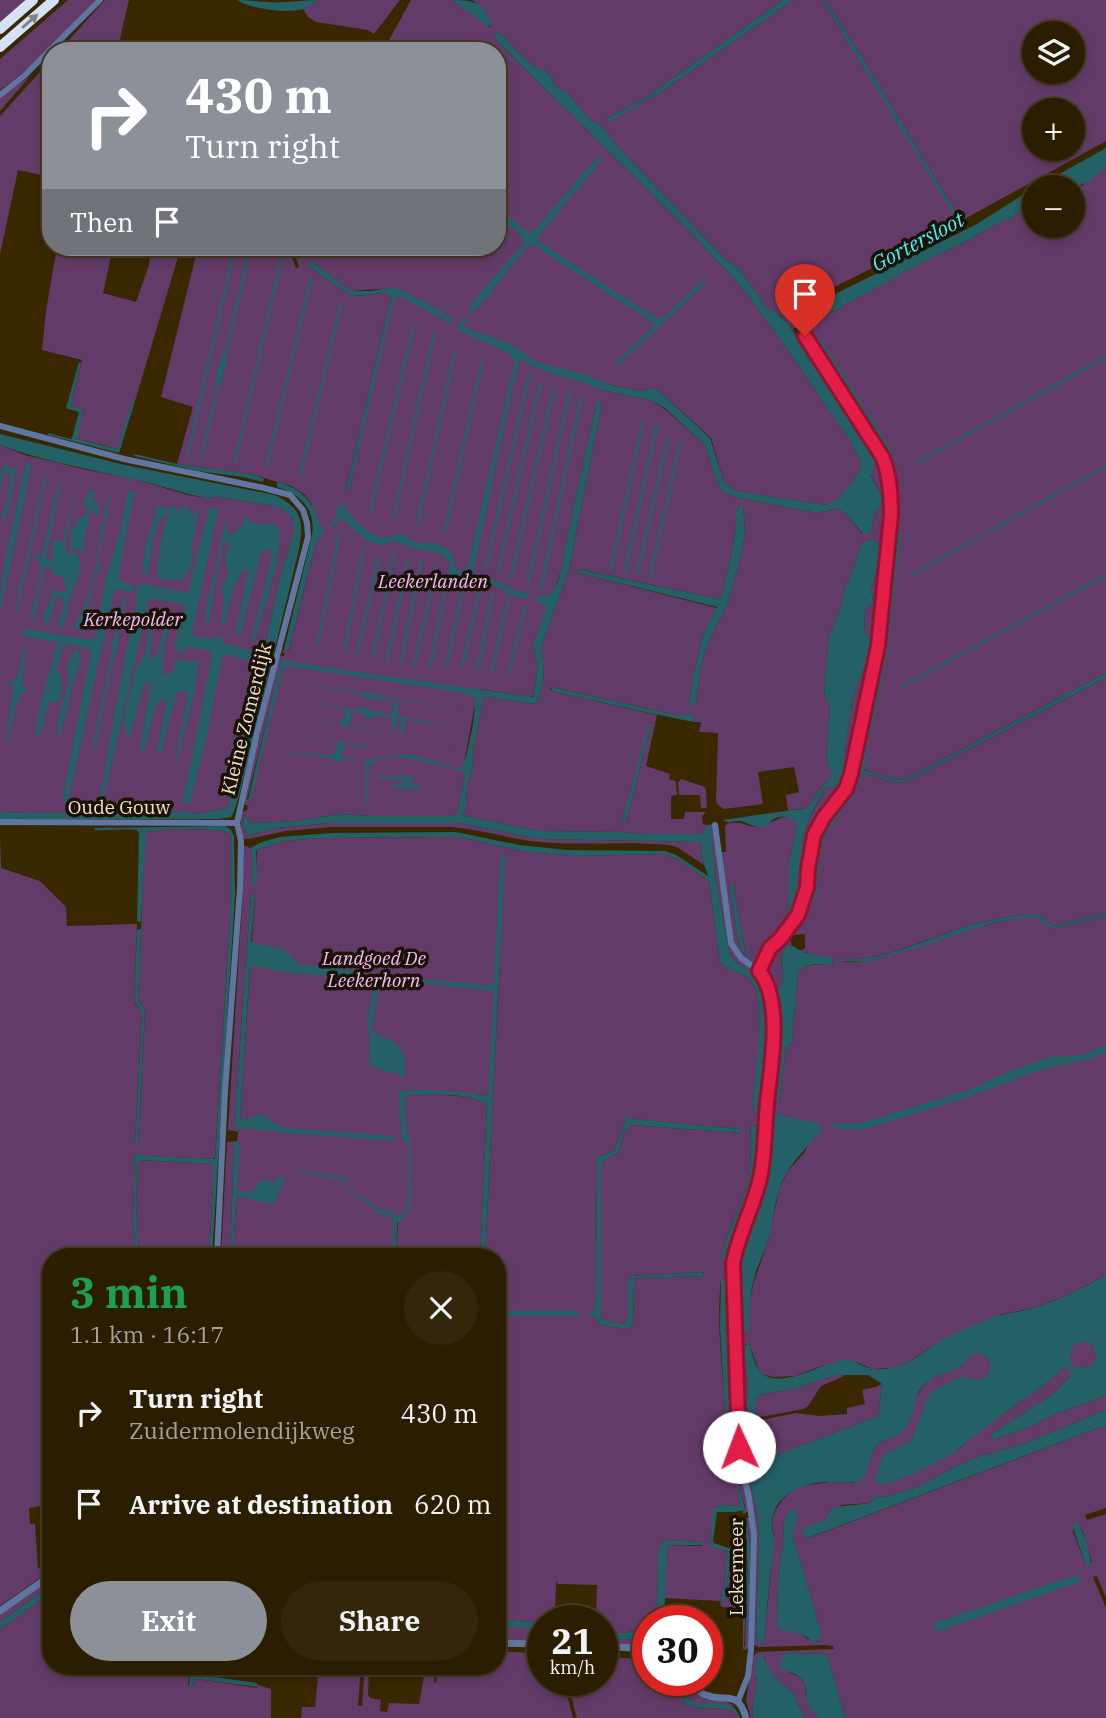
<!DOCTYPE html>
<meta charset="utf-8">
<style>
body{margin:0;font-family:"IBM Plex Serif",serif;background:#33260a;color:#f1f3f6;height:100vh;display:flex;flex-direction:column;font-size:26px;white-space:nowrap}
*{box-sizing:border-box;margin:0}
p{font-size:23px;color:#a6a299}
.icon{flex:none;width:38px;height:38px;fill:none;stroke:currentColor;stroke-width:2;stroke-linecap:round;stroke-linejoin:round}
.map{position:relative;flex:1;overflow:hidden}
.details{position:absolute;left:42px;top:1248px;width:464px;height:427px;display:flex;flex-direction:column;background:#2b1d00;border-radius:28px;box-shadow:0 4px 10px #0003,0 0 0 2px #473b22}
.details>*{flex:none}
.banner{position:absolute;left:42px;top:42px;width:464px;height:214px;border-radius:28px;box-shadow:0 4px 10px #0003,0 0 0 2px #473b22;background:#8c9099;color:#fff;overflow:hidden}
.tools{position:absolute;left:1022px;top:21px;display:grid;gap:14px}
.tools a{display:grid;place-items:center;width:63px;height:63px;border-radius:50%;background:#2b1d00;box-shadow:0 4px 10px #0003,0 0 0 2px #473b22;font-size:35px}
.speed{position:absolute;left:527px;top:1605px;display:flex;gap:14px;font-size:35px;font-weight:700;text-align:center}
.speed>*{display:grid;place-content:center;width:91px;height:91px;border-radius:50%;background:#2b1d00;box-shadow:0 4px 10px #0003,0 0 0 2px #473b22;line-height:1}
.speed small{font-size:18px;font-weight:400}
.speed .limit{border:10px solid #d22;background:#fff;color:#111}
.pin{position:absolute;display:grid;place-items:center;width:60px;height:60px;color:#fff;margin:-72px -30px;border-radius:50% 50% 50% 0;rotate:-45deg;box-shadow:0 0 7px #0007}
.pin .icon{rotate:45deg}
.me{position:absolute;width:77px;margin:-38px;rotate:358deg;stroke-linejoin:round;filter:drop-shadow(0 0 5px #0008)}
.turn{display:flex;align-items:center;gap:24px;height:147px;padding:0 28px;font-size:32px}
.turn .icon{width:91px;height:91px;stroke-width:2.5}
.turn b{display:block;font-size:49px;line-height:60px}
.then{display:flex;align-items:center;height:66px;padding:0 28px;background:#0003;gap:14px;font-size:26px}
.round{display:grid;place-items:center;flex:none;width:74px;height:74px;border-radius:37px;background:#33260a}
.overview{display:flex;align-items:center;justify-content:space-between;height:119px;padding:0 28px}
h1{font-size:42px;font-weight:800;line-height:52px;color:#1e9e55}
.button{display:flex;gap:14px;margin-top:auto;padding:14px 28px}
.button a{flex:1;height:80px;border-radius:42px;background:#8c9099;color:#fff;font-size:28px;font-weight:800;line-height:80px;text-align:center}
.button a+a{background:#33260a;color:#f1f3f6}
ul{padding:0;list-style:none}
li{display:flex;align-items:center;gap:21px;height:91px;padding:0 28px}
li div{flex:1}
li b{display:block;font-size:26px}
li em{font-style:normal}
.map>svg:first-child{display:block}
.green{fill:#633b68;fill-rule:evenodd}
.water{fill:#236166;fill-rule:evenodd}
.lines{fill:none;stroke-linecap:round;stroke-linejoin:round}
.stream{stroke:#236166;stroke-width:2.5}
.minor{stroke:#5f76a2;stroke-width:6}
.tertiary{stroke:#5f76a2;stroke-width:7}
.motorway{stroke:#d5e1f7;stroke-width:10}
.oneway{fill:#81848a}
.route-casing{stroke:#92132f;stroke-width:18}
.route{stroke:#e11d48;stroke-width:12}
.labels{text-anchor:middle;stroke-width:7;stroke-linejoin:round;paint-order:stroke}
.park-label{font-size:19px;font-style:italic;fill:#f5bbfc;stroke:#1a1204}
.street-label{font-size:19px;fill:#ede2ce;stroke:#1a1204}
.water-label{font-size:21px;font-style:italic;fill:#49f2ff;stroke:#1a1204}
</style>
<div class="map">
<svg width="1106" height="1718" viewBox="0 0 1106 1718">
<rect width="100%" height="100%" fill="#392700"/>
<path class="green" d="M0,0h26l-26,24z
M68,0h28c-31,31 -60,65 -96,90v-31z
M105,0h24l-12,51h-58z
M318,0h82l-26,34 -6,-4 -52,-8 -8,-5 -5,-8z
M411,0h41l37,27 2,-1c-3,-13 -9,-19 -19,-26h311l-138,98 -37,20 -1,5 57,-33 129,-90h29l133,215 2,-1 -107,-176 -25,-38h281v141l-203,112 -91,45 -19,15 -1,6 5,8 -4,2 3,6 4,-3 69,107 11,20 8,30 1,25 -14,135 -26,124 -5,13 -25,34 -9,20 -6,49 -5,20 -5,9 -14,18 -15,12 -6,15c-15,2 -23,-12 -26,-25l-13,-86h6l-1,-26 3,-3c14,-2 17,3 29,4 12,1 32,-23 40,-1l-8,35v37l-2,15 3,2 2,-1c12,-24 5,-51 11,-76 4,-18 15,-35 23,-51l12,-2c7,-10 7,-18 6,-29l9,-60 16,-40 2,-18 -6,-6 -1,-18 2,-5 5,-3 2,-7 -2,-8 11,-42 -2,-5 -7,-5 -8,2 -4,4 -8,25 -8,19 -4,17 -12,31 -5,57 6,14 -4,50 5,13v6l-10,10 -10,16 -5,5 -18,2 -2,-15 13,-3 -5,-25 -36,5 5,32 -39,5 -5,-3 -3,-4 2,-69 -19,-1 2,-10h-7l-2,-9 -8,3h-4l-128,-29 -2,2 1,2 106,24 -11,51 24,8 -1,5 7,2 1,14 -6,1v23h13l1,-7h21l-4,4 1,8 3,1 7,-1 17,118 4,10 4,6 16,11 7,7 6,15 4,22 -1,44 -10,102 -6,34 -23,62 -2,16 6,94 3,93 11,53 -6,3 -1,-3 3,-1v-3l-5,-19 -2,2 2,16 -20,-1 -6,3 -4,37 17,6 -3,36 -4,14 2,1h3l6,-50 17,1 -4,93 1,1 6,-93 -4,-34 -3,-2h6l3,34 -4,96 -3,2 -3,-1v-30l-1,-11 -21,-1 -1,-6 -56,-3 3,-53 35,1v-4l-35,-2 -6,3 -3,18 -1,59h-9l-1,9 -25,4 -20,-1v-12h-6l1,-35 -39,-1 -2,-3 -1,39h-13v3l-45,-4v-303h81l1,-2 -1,-3h-81v-55h-12l16,-317 -10,156 -7,1 -7,-2 -77,-3 5,28v-20l3,-4c22,1 60,-3 79,9l-7,152h-84l2,-36 -3,2 -2,34h-160l6,-111 -1,-4 -4,5 -4,110h-9l6,-114 10,-1 1,-9 -10,-2 14,-226 1,-59 7,3 3,15 -1,21 3,1 2,-35 25,-9 40,-3 137,-1 62,14 52,5 93,-2 14,7 29,20 11,81c8,11 24,9 32,20 15,20 4,93 1,119l1,11h7c3,-33 15,-105 -3,-133 -8,-11 -22,-12 -28,-24l-15,-80 -5,-49 -2,-1 -6,8 -6,1h-54l-21,-2 -83,-1 -68,-14 -6,-1 -1,-2 3,-9 1,-20 5,-16 2,-23 9,-48 4,-1 47,7 4,-4 5,-16 1,-18 -3,-19 28,-78 33,-166 -2,-2 -3,2 -33,149 -1,14 -30,80 5,20 -5,30 -3,1 -51,-8 -3,10 -12,64 1,12 -8,39 -4,2h-84l-29,-2 -44,7 -43,2 -5,-2 -3,-7 -2,10 4,12 29,-8 55,-5h128l80,16 160,3 3,2 -1,11 3,10 -27,-18 -8,-2c-38,-4 -77,0 -115,-2 -35,-1 -69,-13 -103,-16h-120l-45,4 -38,8 -6,-1c0,-10 -3,-16 0,-26l5,-2 1,-4 -4,-2v-4l33,-139 4,-5h3l1,-3h-3l2,-4 5,1 25,-101 4,-10 5,-5 -12,-31 -7,-9 -13,-8 -37,-11 -77,-11 16,-57 -32,-10 37,-150h90l8,21 3,-1 -7,-20h205v-196h-114zM499,32c14,14 30,36 50,41l6,12 6,5 6,3 24,28 10,4 16,21 108,113 15,11 7,11 13,16 5,10 17,10 9,10 8,17 77,115 -5,16 13,26 -10,14 -3,16 -7,3h-2l-17,-21 -8,-4 -20,4 -78,-15 -15,-5 -6,-8 -13,-40 -39,-35 -16,-10 -48,-10 5,-6 34,7 11,-3 8,4 51,46 13,44 9,8 44,8 49,7 12,-4 21,-29 2,-11 -11,-20 -62,-91 -48,-65 -51,-54 -193,-191 -2,-5zM1034,33h39v39h-39zM1034,110h39v39h-39zM310,262l5,2 36,27 44,-3 -46,202 -2,1 -1,-2 45,-192 -1,-3 -4,-1 -32,3 -6,-2 -39,-27 -1,-2zM740,506h3l2,25 -2,16 -14,53 -19,38 -9,25 -5,39 -4,3 -3,-2 4,-27 11,-43 13,-25 -139,-35 -1,-2 2,-2 139,30 3,-1 10,-41 5,-31v-15zM282,660l3,1 -36,140 -2,-2zM650,722l2,1 -26,98 -2,1 -2,-1zM729,884h4l12,68 7,3 -1,3 -8,-5 -4,-8zM253,895l2,1 -15,221 1,2v9l-2,3 -4,-6 7,-113 9,-116zM627,1116l4,3 110,10v4l-110,-8 -7,7 -6,21 -14,8 -3,3v147l1,7 2,3 19,3 5,-5v-38l3,-5 73,-4 -1,4 -65,2 -4,3 -1,44 -6,4 -27,-4 -5,-8 -5,-1v-4l4,-2 2,-14 1,-139 17,-6zM759,1125l2,3 -5,47 -27,70 -3,14h-4c3,-26 17,-48 25,-73 6,-19 2,-40 4,-60zM723,1279l3,1 7,136 -4,2 -3,-2 -1,-5c-2,-41 -9,-91 -4,-131zM728,1428h4l1,3 1,30 3,17 -2,2 -3,-2 -2,-9 -7,-2 -1,-5 3,-8 -1,-24z
M51,60v117l-33,-7 -18,84v-138z
M31,75l-31,36v-14z
M1106,167v506l-202,107 -26,-5 -15,-6 2,-23 -2,27 35,10 8,-1 200,-104v235l-53,13c-3,-3 -8,-8 -12,-10 -8,-4 -19,-1 -27,0 -19,3 -39,7 -58,14 -34,11 -78,32 -115,29v2c18,4 35,-2 52,-7 37,-10 72,-26 109,-33 10,-2 22,-6 32,-4 7,1 13,7 18,12l54,-13v359l-36,19 -23,9 -17,6 -28,5 -71,32 -22,16 -16,6 -21,1 -16,-7 -13,-2 -27,8 -21,8 -23,1 -10,-3 -3,-4 -10,-26h-4l3,38 -2,34 8,-5 2,-12 6,-5 32,-5 42,-14h7l1,1 -23,10 -13,20 -5,3 -59,11 -3,-1 -6,-146 2,-22 28,-86 3,-33 6,-88 -9,-70c1,-17 9,-29 26,-33v4l-4,1c-14,15 4,33 -11,46l4,45 -5,63 4,1 7,-53 6,-6 6,-70c8,-11 23,-5 35,-9v-3l-33,-9 5,-3v-14l-19,2 19,-31 3,-13 4,-41 5,-18 35,-55 5,-19 22,-111 15,-149 -5,-30 -11,-25 -72,-111 -6,-19 15,-9c-5,4 -9,8 -10,14l4,6c41,-23 82,-46 123,-68 13,-6 27,-11 39,-18 14,-8 27,-18 43,-22l2,-3 18,-10v22h39v-38l10,-3zM778,1113l5,3 24,6 12,11 -8,7 -7,13 -17,19 -8,18 -11,52 -14,39 -6,29 1,21 -5,3c-5,-35 -8,-72 5,-107 6,-17 15,-33 19,-51 3,-16 2,-52 10,-63z
M57,247h56l-10,46 33,9 13,-37 2,-18h30l-46,154 -3,2 -14,44 -2,2 -13,-4 -27,-6 7,-29 -12,-5 11,-45 -40,-10 4,-39z
M0,445l25,10 62,15 47,9 54,16 18,3 11,-1 58,9 9,4 7,6 3,7v7l-16,56 -16,74 -2,3 -27,115 -3,22 -3,8 -29,6 -9,-2 -161,1 -28,-1z
M681,779l24,8 1,4 1,17h-6l-1,-13h-21l-1,-12z
M175,829l47,1 8,5 1,6 -1,79 -15,237 -2,2 -66,-3 -12,-3 -2,65 3,38h-85v248l-22,4 1,16h5l3,45 13,-9v10l-51,36v-773l1,35 39,13 26,26 1,19 70,-2 -3,78 8,11 -7,129 2,1h1l7,-131 -1,-4 -6,-7 7,-167 1,-2z
M139,1160l74,4v20l-4,72h-70l-3,-52 2,-42z
M1080,1341l11,2c11,16 5,26 -14,25l-23,25 -61,40 -2,4 3,2 36,-12 18,-10 58,-22v15l-85,35 -41,11 -28,12 -32,18 -32,10 -14,1 -3,6 -29,2 -12,6 -5,9 -19,19 300,-114v83l-21,7 2,5 19,-6v84l-9,-22 -4,1 13,31v110h-261l-17,-60 -3,-4 -40,-1 -4,6 5,11 14,8 5,6 1,13 7,16 6,3v2h-14l-12,-25 -21,-18 -4,-6 -4,-13 -8,21 1,7 -5,24 1,10h-2l-5,-18 7,-44 5,-4 76,-3 -1,-3 -6,-1 -69,2 -5,-3 2,-122 -11,-54 -2,-42 4,-3 50,-10 23,3 28,-2v-6l18,-4 -3,-14 14,-3 6,-3 -4,32 -109,42h-6c-3,-8 -4,-22 -7,-33l-12,7 2,32 12,53 1,27 -3,88 2,10 3,2 3,-2 10,-104 -2,-17 3,-10 8,-12 9,-8 10,-5 28,-4 23,1 12,-8 7,-23 6,-8 7,-4 33,-45 4,-8 7,-7 32,-14 8,-10 6,-4 7,1 7,7 2,7 -4,9c-7,4 -11,5 -18,2l-53,55 -4,7 -6,4 -27,40h7l24,-10 50,-26 14,-14 73,-51 23,-22 -1,-7 2,-8zM791,1510l7,6 -6,13 1,8 28,95 -2,8 -2,2 -10,-3 -5,-5 -25,-8 1,-46 5,-37 1,-23zM1077,1522l6,10 9,30 -7,1 -12,-31v-9z
M51,1578v7l-51,37v-8z
M51,1593v73h140l-3,20h4l3,-7h2l60,9 1,-3 13,4v29h-271v-89z
M497,1625l45,4v12l-45,-2z
M647,1637v9l-45,-3v-5l22,2z
M497,1651l33,2 1,-2 10,1 1,1v27h60v-23l45,2 1,21h30c8,10 2,14 6,22 7,11 38,2 51,10l2,6h-160l-9,-34 -4,-1 9,35h-272l1,-11h13l4,-41h42l-3,40h4l3,-40h4l-1,29 2,3 11,2 -1,11 7,1 2,-9 30,1 5,-28 3,-3h7v9l2,1 2,-17h59z
M682,1680h4c5,6 9,14 16,17 11,7 23,0 33,10l-10,-2 -33,-2 -4,-5 -1,-10z"/>
<path class="water" d="M237,0c14,0 31,3 46,2 12,0 23,-2 35,-2 -5,3 -10,7 -15,9 -15,5 -53,0 -66,-9z
M452,0c22,0 34,2 39,26h-4z
M783,0h10l-129,90 -58,34 2,-6 37,-20z
M822,0h3l25,38 107,176 -3,1z
M499,32c14,14 30,36 50,41l6,12 6,5 6,3 24,28 10,4 16,21 108,113 15,11 7,11 13,16 5,10 9,4 15,13 10,20 77,115 -5,17 13,25 -10,14 -3,16 -7,4 -2,-2 -17,-20 -8,-4 -20,4 -78,-15 -15,-5 -6,-8 -13,-40 -39,-36 -16,-9 -48,-10 -20,-8 -34,-10 -17,-7 -9,-5 -3,1 -10,43 -36,169 30,11 10,6 16,4 -2,5 -17,-3 -8,-7 -26,-9 -23,-1 -5,-2 2,-14 -9,-10 -28,-4 -14,-7 -6,-1 -11,4 -15,-4 -26,-23 -10,10 -2,-2 6,-8 2,-11 6,-3c5,10 23,28 34,33 8,2 16,-1 23,-4l17,10h12l15,3 9,9 2,13 5,4 8,-5 47,-207c-8,-12 -41,-20 -56,-30l-3,-3 9,-10 2,1 -4,8 3,2 42,15 12,7 14,11 54,15 19,8 34,7 11,-3 8,4 50,46 14,44 9,8 45,8 48,7 12,-5 21,-28 2,-11 -11,-20 -62,-91 -48,-65 -51,-54 -193,-191 -2,-5z
M1106,148v19l-16,14 -17,7 -37,-1z
M598,156l3,1 -2,7 -60,71 -1,4 2,3 116,76 8,-1 39,-37 3,1v2l-88,82 -2,-2 5,-6 33,-31v-3l-121,-78h-4l-5,5 -37,47 -16,17 -2,-1 3,-11 52,-59 -2,-7 -25,-20v-9l30,25 7,-1z
M1034,188v16l-18,10 -2,3c-15,4 -30,14 -43,22 -14,8 -29,13 -44,21 -39,21 -79,43 -118,65l-4,-6 5,-9 13,-10 152,-75z
M310,262l5,2 36,27h19l25,-4 41,21 17,12 -2,4 -51,-28 -6,3 -45,191 -2,1 -1,-2 45,-192 -5,-4 -32,3 -6,-2 -39,-27 -1,-2z
M817,336l2,1 64,99 8,14 5,16h-2l-12,-25 -63,-99z
M225,348l2,1 -1,17 -11,33 2,-30z
M79,362l2,1 -10,42 12,5 -6,29 40,10 15,-47 3,-1 -16,52 -71,-18v-2l23,6 1,-1 7,-26 -13,-4z
M600,401l2,2 -33,166 -28,78 3,16 -1,21 -5,16 -4,4 -47,-7 -4,1 -9,48 -2,23 -5,16 -1,20 -3,9 1,2 6,1 68,14 83,1 21,2h54l6,-1 6,-8 3,1 4,49 15,80c6,12 20,12 28,24 18,28 6,100 3,134l-7,-1 -1,-11c2,-26 14,-100 -1,-119 -8,-11 -24,-9 -32,-20l-11,-81 -29,-20 -14,-7 -93,2 -52,-5 -62,-14 -137,1 -40,3 -25,9 -1,2 1,30 -1,3 -4,-1 1,-21 -3,-15 12,-6 18,-5 53,-4 123,-1 63,13 48,5 98,1 11,4 32,21 -7,-21 1,-11 -3,-2 -160,-3 -80,-16h-128l-55,5 -29,8 -4,-12 2,-10 3,7 5,2 43,-2 44,-7 29,2h84l4,-2 8,-39 -1,-4 -63,-14c-10,-1 -24,2 -32,8l-2,40 -2,1 1,-39 -3,-5 2,-2 34,-6 13,1 44,13 6,-1c6,-12 16,-60 12,-71l-16,-4 -170,-26 -5,3 -32,131h-3l33,-139 2,-1 40,7 210,30 5,-31 -5,-20 13,-37 -3,-6 -6,-1v-4l2,-3 9,1c11,-10 15,-29 16,-44l33,-150z
M0,434l125,31 150,30c27,14 29,25 24,54l-60,247 -5,16 -3,5 -13,2h-218v-7l28,1 161,-1 9,2 29,-6 3,-8 3,-22 27,-115 2,-3 16,-74 16,-56 -1,-11 -9,-9 -9,-4 -58,-9 -11,1c-25,-5 -49,-14 -74,-19 -45,-10 -89,-18 -132,-34z
M134,454l43,10 78,11 9,4 -1,3 -20,-5 -45,-6 -64,-15z
M27,463l4,3 -2,11 -29,136c0,-40 11,-79 19,-118 2,-11 3,-21 8,-32z
M5,464l3,4 3,1 4,-2 1,3 -8,41 -2,7 -3,2 -1,-5 4,-11 5,-29 -3,-2 -4,2 -4,16c0,-9 0,-21 5,-27z
M45,473l1,6 -29,134 -2,4 4,-26z
M61,482l-15,75 3,4 4,-3v-18l10,2 13,-56 -11,61 3,1 -4,6 5,-2 8,2c8,13 -1,24 -5,38 -4,13 -7,26 -10,39l-4,-9 6,-16 -2,-7 -6,-3 -3,5 2,4 -7,17 -4,4 -1,-14 3,-1 5,-12 1,-10 9,4 6,-4 -4,-12 -7,-1 -7,-9h-5l-8,44 -4,11c-2,-12 2,-18 5,-28 2,-10 3,-20 4,-29l-8,-10 9,1 16,-71z
M277,482c31,8 37,24 47,52l-6,5 -4,10 -25,100 -2,1 -3,-1 28,-114c4,-26 -12,-41 -35,-48z
M93,489l2,4 -2,10h4l3,11 -5,1 -2,-7 -3,3 -8,41 -12,-5 2,-19 5,-3 -1,-6 9,-3 3,-9 -5,-2 6,-14z
M132,490l2,3 -16,85 3,3 12,4v5l-1,2 -13,-3 -5,2 -45,206 -4,7 -2,-8 28,-143 -3,-5 -64,-12 -1,-4 4,-3 62,11 6,-2 10,-56 14,-47 9,-43z
M111,493l-13,70 2,1 -1,5 -4,7 -11,49 -3,9 1,-9 -10,6c12,-22 18,-38 23,-62 6,-25 6,-53 16,-76z
M158,505l11,5 1,-4h5l2,5 5,-1 1,-3 4,-1 5,9 7,-5 -7,33 -1,24 -10,13h-19l-5,-6 4,-34 7,-25 -3,-1c-16,17 -12,41 -18,62l-5,-3 3,-25z
M740,506h3l2,25 -2,16 -14,53 -19,38 -9,25 -5,39 -4,4 -3,-3 4,-27 11,-43 13,-26 -139,-34v-4l140,30 3,-1 10,-41 5,-31v-15z
M214,507l4,3 -26,122 1,4 21,3 4,-4 4,2 1,6 26,7 3,6 -4,4 -22,-5 -4,3 -15,77 -17,67 -3,2 -4,-3 29,-145 -2,-5 -21,-4 -8,5 -4,-1 -2,-9 10,-35 -2,-3 -34,-6 -45,199 -2,2 -2,-2 24,-135 13,-60 -2,-11 5,-7h3l45,9 21,-85z
M247,517c5,9 18,8 27,7l6,8 -4,35 -21,72 -3,3 -1,-2 20,-79v-11l-6,-1 -5,7 -19,76 -2,4 -3,-4 12,-60 -4,-2 -3,1 -3,9 -4,5 -11,43 -2,-6 3,-23 -2,-11 6,-14 -3,-20 5,-6 -2,-6h-3l-4,10 -12,70 -3,2c-2,-15 3,-29 7,-44 5,-20 6,-40 14,-60v11l5,4 10,-9 2,-8z
M898,533h3l-13,115 -17,86h-3l17,-84z
M873,539l7,5 2,4 -11,43 2,8 -2,7 -5,3 -2,5 1,18 6,6 -2,18 -16,40 -9,60c2,11 0,20 -6,29l-12,2c-9,16 -19,33 -23,52 -4,21 2,61 -13,76l-3,-2 2,-15v-37l8,-35c-3,-9 -14,-12 -23,-7 -3,1 -5,5 -8,7 -10,4 -18,-4 -27,-5 -8,0 -10,3 -16,-1l83,-12 5,-5 10,-16 10,-10v-6l-5,-13 4,-50 -6,-14 5,-57 12,-31 4,-17 8,-19 8,-25 4,-4z
M126,596l-7,34 -1,15 -6,19 -18,92v-15l18,-90v-9l3,-6 8,-38z
M150,622l3,2 -3,33 2,2 5,-5 7,-24 3,-3 1,5 -5,19v24l3,1 8,-6 2,-9 5,-2 8,3 10,-2 -7,43 -15,58 -1,-5 12,-62 -3,-4 -8,3 -10,34 -5,25 -2,3 -3,-4 9,-45v-5c-4,-2 -8,0 -10,4l-13,47 -2,1 -1,-4 11,-69 -8,7 -14,52c-4,-5 -2,-11 -6,-17l13,-54c11,-12 12,-30 14,-46z
M56,643l12,2 -6,4 -5,20 4,9v19l-5,5h-7l-9,32 -5,4 4,-29 18,-63z
M26,645l-4,41 4,2v3l-7,5 -11,42 -3,7 9,-61 -1,-1 -6,2v-2l11,-7 6,-30z
M79,649c2,16 -4,28 -8,43 -3,15 -6,29 -12,44l-2,-2 2,-19 10,-33 -2,-17 8,-15z
M1106,673v5l-200,104 -8,1 -36,-10 -9,23 -23,32 -5,9 -4,14 -5,46 -2,5 -1,-1 7,-59 9,-19 18,-23 9,-15 9,-39 3,1 -4,23 14,5 26,5z
M296,684l80,10 17,5 74,11 -76,-10 -26,-1 -3,-4 -6,-2z
M552,687l128,29h4l8,-3 2,9 -40,-8 -103,-23z
M396,701l2,3v12l63,12 -55,-8 -3,12h-4l1,-9 3,-3 -6,-2v6l-6,8 1,-14 -13,-3 -4,2 -1,-2 -2,3h-6v-4l-3,2 -3,-4 -10,-2 -1,1 3,3 -3,12 108,19 -160,-27 42,6 6,-8 -1,-7 -36,-7 46,7 9,-3 1,4 6,-2 1,4 12,-1 1,3 7,1 2,-4 -1,-3z
M649,723h3l-26,98 -2,1 -2,-1z
M291,735l72,10 10,3 -28,-4 -4,12 15,5 -12,-1 -7,2 -7,-4 -52,-7 49,4 6,-1 4,-4 -3,-2 3,-3 -2,-3z
M375,776l41,1v2h-5l-1,2 1,3 11,3v2c-12,0 -21,1 -33,-3l2,-1h11l3,-1 -3,-3 -24,-3z
M225,826l6,4 3,6 1,60 -23,360h-3l4,-72v-20l-73,-4 -2,2 -2,42 3,52h-3l-3,-38 2,-65 12,3 68,3 15,-239 1,-79 -1,-6 -8,-5 -47,-1 -29,3 -5,89 -2,1 -2,-1 2,-88 -2,-3c-13,-2 -28,1 -42,0l-1,-2z
M505,855l-20,401h-5l7,-152c-18,-12 -56,-9 -78,-9l-3,2 -1,4 2,30 4,13 -1,67 -13,12 -1,33h-4l1,-37 -3,-4 -12,-2 -12,-11 -16,-8 -6,-12 -5,-3 -39,-7v-2l42,7 4,3 3,10 3,3 17,8 10,9 11,1 8,6 9,-7 2,-65 -7,-6 -4,-48 34,-1 41,3 11,3 4,-1 6,-104 -108,-12 -4,2 -3,4 -7,42c4,10 10,10 18,13 15,7 16,23 14,37l-2,2 -4,-6c-12,-2 -21,-1 -29,-12l1,-23 -3,-17 8,-39 -5,-7 4,-1 111,11 9,-1 6,-120 2,-8z
M729,884h4l12,68 7,3 -1,3 -8,-5 -4,-8z
M253,895l2,1 -4,46 32,7 17,16 60,6 2,4 -2,4c-27,-4 -55,-4 -83,-8 -9,-2 -18,-5 -27,-4l-10,151 6,2 11,-5h5l21,13 110,8 1,5 -105,-8 -47,-5 -4,3 -3,-6 7,-113 9,-116z
M1106,913v3l-54,13 -14,-11 -13,-1 -33,6 -85,28 -41,11 -25,-1v-2c37,3 80,-17 115,-29 19,-7 39,-11 58,-14 8,-1 19,-4 27,0 4,2 9,7 12,10z
M141,929l-3,72 6,7 1,4 -7,131h-3l7,-130 -8,-12 3,-71z
M791,945l14,8 26,4 2,4 -1,3c-13,2 -26,-3 -34,8l-6,70 -6,6 -7,54 -4,-1 5,-64 -4,-45c14,-12 -1,-30 10,-46z
M1106,1045v7l-16,7 -51,11 -70,27 -107,33 -30,-2 2,-4 27,-1 108,-33 43,-20 38,-13 33,-2z
M778,1113l5,3 35,7 4,7c-12,14 -25,27 -35,42 -13,22 -12,45 -19,69 -3,10 -8,20 -12,30 -6,20 -7,40 -7,60l-5,3 -1,-1c-4,-35 -5,-68 5,-102 5,-17 15,-33 19,-51 5,-21 4,-43 7,-65z
M627,1116l5,3 109,10v4l-110,-8 -7,7 -6,21 -14,8 -3,3v147l1,7 3,3 18,3 5,-5v-38l3,-5 72,-4 1,4 -67,2 -3,4 -1,43 -6,4 -27,-4 -5,-8 -5,-1 -1,-4 5,-2 2,-14 1,-139 17,-6z
M759,1125l2,3 -5,47 -27,70 -3,14h-5c5,-26 18,-48 26,-73 6,-19 2,-40 4,-60z
M238,1141l2,4 -3,45 1,2h14l9,-12 13,2 6,-6 4,3 -9,24h-10l-23,-6h-4l-2,2 -3,57h-3l4,-110v-3z
M1106,1275v120l-58,22 -18,10 -36,12 -3,-2 2,-4 61,-40 16,-17 -1,-7 -5,-2 -17,16 -43,30 -54,42 -40,20 -24,9h-7l-4,-3 7,-25 30,-16 16,-43 3,-5 31,-16c11,3 15,6 25,0 4,-8 5,-13 -1,-19 -11,-11 -18,2 -25,9 -3,2 -7,3 -10,5 -8,3 -17,6 -24,11 -15,11 -11,34 -23,48 -7,8 -20,8 -27,15 -8,9 -7,21 -12,30 -7,12 -24,6 -35,7 -24,0 -54,10 -58,38 -1,8 3,17 2,26 -5,32 -7,64 -10,96l-3,2 -3,-2 -2,-10 3,-88 -1,-27 -12,-53 -2,-33 2,-4 10,-2 7,33h6l109,-42 4,-32 -14,-9h-32l-42,14 -32,5 -6,5 -1,16 -9,1 2,-34 -4,-37 5,-1c4,10 6,27 17,32 23,10 55,-13 78,-16 11,-1 16,6 25,8 10,3 23,0 32,-3 13,-4 21,-13 32,-20 16,-10 35,-17 53,-25 15,-7 31,-7 47,-12 26,-8 50,-20 73,-33zM1080,1342l11,1c12,18 2,28 -18,24l-3,-5 1,-15z
M723,1279l3,1 7,137 -4,1 -3,-2 -1,-5 -5,-83 1,-48z
M497,1311h81l1,3 -1,2h-81z
M1106,1410v15l-301,114 -2,-10 22,-9 5,-9 5,-4 36,-4 3,-6 14,-1 32,-10 32,-18 28,-12 41,-11z
M730,1428l3,3 1,30 3,17 -3,2 -2,-2 -2,-9 -7,-2 -1,-5 3,-8 -1,-24z
M740,1488l5,22 -10,2h-18l-4,29 1,2 14,5h19l-2,-28h2l4,34 -3,65 -3,28 3,-94 -17,-1 -6,50 -5,-1 4,-14 3,-36 -17,-5 3,-37 7,-4 20,1 -2,-16z
M794,1509l4,7 -5,13v8l28,95c-1,6 -1,10 -8,10l-11,-8 -22,-4 -3,-4 1,-46 5,-37 1,-23 5,-9z
M1077,1521c7,13 13,29 14,43l-2,2 -4,-3 -13,-38z
M667,1540l35,2 1,3h-36l-3,75h-7l1,-65 3,-12z
M1079,1576l1,5 -6,3 -138,48 -2,-9 133,-45z
M51,1585v8l-51,36v-7z
M497,1619l45,4v6l-40,-3 -5,-1z
M647,1629v8h-2l-21,3 -22,-2v-6l20,1z
M785,1653l40,1 3,4 17,60h-26v-2l-6,-3c-2,-5 -6,-11 -7,-16 0,-2 1,-4 0,-6 0,-12 -12,-19 -23,-21l-3,-3 1,-8z
M762,1654l10,21 21,18 12,25h-52l-1,-10 5,-24 -2,-21 3,-7z
M191,1666h5v6l3,3 58,8 1,4 -61,-8h-2l-4,8h-2z
M678,1680h4c6,6 4,11 6,18l4,4c17,4 43,-5 48,16h-3l-2,-6c-13,-8 -44,1 -51,-10 -4,-8 2,-12 -6,-22z"/>
<g class="lines">
<path class="stream" d="M227,349l23,-102
M188,454l47,-207
M202,455l13,-56
M235,462l49,-215
M916,463l190,-106
M267,466l44,-188
M300,476l41,-172
M370,513l43,-185
M394,516l40,-181
M417,525l38,-173
M445,531l37,-169
M486,568l43,-193
M611,569l32,-146
M498,572l42,-188
M625,572l32,-148
M637,574l31,-136
M911,575l195,-109
M511,578l43,-191
M650,578l30,-134
M528,583l42,-192
M541,589l40,-192
M318,644l21,-109
M345,649l18,-99
M357,654l22,-98
M373,657l21,-103
M387,662l21,-102
M401,663l20,-102
M447,664l16,-76
M414,666l23,-100
M430,667l16,-80
M462,667l17,-76
M478,669l14,-75
M492,671l16,-71
M509,673l17,-68
M901,687l205,-112"/>
<path class="minor" d="M0,95l25,-20 75,-75
M0,426l124,33 140,29 26,7 13,15 4,13 1,14 -51,196 -20,90 4,18 -1,47 -15,203 -8,165
M0,822l237,1
M715,825l16,118 10,15 18,13 5,5 8,27 1,38 -12,133c-7,34 -27,66 -29,101l8,185 9,38 5,37 -3,115 -3,26 -10,25
M759,971l11,-23 10,-9 18,-24 9,-28 1,-18 6,-33 10,-19 22,-28 5,-15 27,-128 13,-131c0,-20 -1,-38 -8,-57l-81,-126"/>
<path class="tertiary" d="M0,1611l51,-36
M497,1643l45,1
M602,1646l46,3
M690,1680c5,6 9,13 16,15 20,8 32,-6 40,23"/>
<path class="motorway" d="M0,29l33,-29
M0,47l54,-47"/>
</g>
<defs><path id="oneway-solid" d="M-6-.8H1V-3.2L6.5 0L1 3.2V.8H-6Z" transform="scale(1.75)"/></defs>
<use class="oneway" href="#oneway-solid" transform="translate(30 21) rotate(-41)"/>
<g class="lines">
<g class="route-casing">
<path id="route" d="M739,1447l-6,-184c6,-31 22,-59 28,-89 4,-24 4,-47 6,-71 4,-35 16,-104 -8,-132l11,-23 10,-9 18,-24 9,-28 1,-18 6,-34 10,-18 22,-28 5,-15 27,-128 13,-131c0,-20 -1,-38 -8,-57l-78,-122"/>
</g>
<use href="#route" class="route"/>
</g>
<g class="labels">
<g class="park-label">
<text x="433" y="588">Leekerlanden</text>
<text x="133" y="626">Kerkepolder</text>
<text x="374" y="965">Landgoed De<tspan x="374" dy="22">Leekerhorn</tspan></text>
</g>
<g class="street-label">
<text transform="translate(246 719) rotate(-76)" y="7">Kleine Zomerdijk</text>
<text x="119" y="814">Oude Gouw</text>
<text transform="translate(736 1567) rotate(-90)" y="7">Lekermeer</text>
</g>
<g class="water-label">
<text transform="translate(918 242) rotate(-28)" y="7">Gortersloot</text>
</g>
</g>
</svg>
<div class="tools">
<a><svg class="icon" aria-label="layers" viewBox="0 0 24 24"><path d="M12 4l9 5-9 5-9-5zM3 14l9 5 9-5"/></svg></a>
<a>+</a>
<a>−</a>
</div>
<div class="speed"><div>21<small>km/h</small></div><div class="limit">30</div></div>
<div class="pin" style="left:805px;top:336px;background:#d93025"><svg class="icon" aria-label="arrive" viewBox="0 0 24 24"><path d="M6 21V4h12l-3 4 3 4H6"/></svg></div>
<svg class="me" style="left:739px;top:1447px" viewBox="-20 -20 40 40"><circle r="19" fill="#fff"/><path d="M0-13L10 11 0 6-10 11z" fill="#e11d48"/></svg>
<div class="banner">
<div class="turn"><svg class="icon" aria-label="right" viewBox="0 0 24 24"><path d="M7 20v-9h11M14 6l5 5-5 5"/></svg><div><b>430 m</b>Turn right</div></div>
<div class="then">Then<svg class="icon" aria-label="arrive" viewBox="0 0 24 24"><path d="M6 21V4h12l-3 4 3 4H6"/></svg></div>
</div>
<section class="details">
<div class="overview"><div><h1>3 min</h1><p>1.1 km · 16:17</p></div><a class="round"><svg class="icon" aria-label="close" viewBox="0 0 24 24"><path d="M6 6l12 12M18 6L6 18"/></svg></a></div>
<ul>
<li><svg class="icon" aria-label="right" viewBox="0 0 24 24"><path d="M7 20v-9h11M14 6l5 5-5 5"/></svg><div><b>Turn right</b><p>Zuidermolendijkweg</p></div><em>430 m</em></li>
<li><svg class="icon" aria-label="arrive" viewBox="0 0 24 24"><path d="M6 21V4h12l-3 4 3 4H6"/></svg><div><b>Arrive at destination</b></div><em>620 m</em></li>
</ul>
<div class="button"><a>Exit</a><a>Share</a></div>
</section>
</div>
